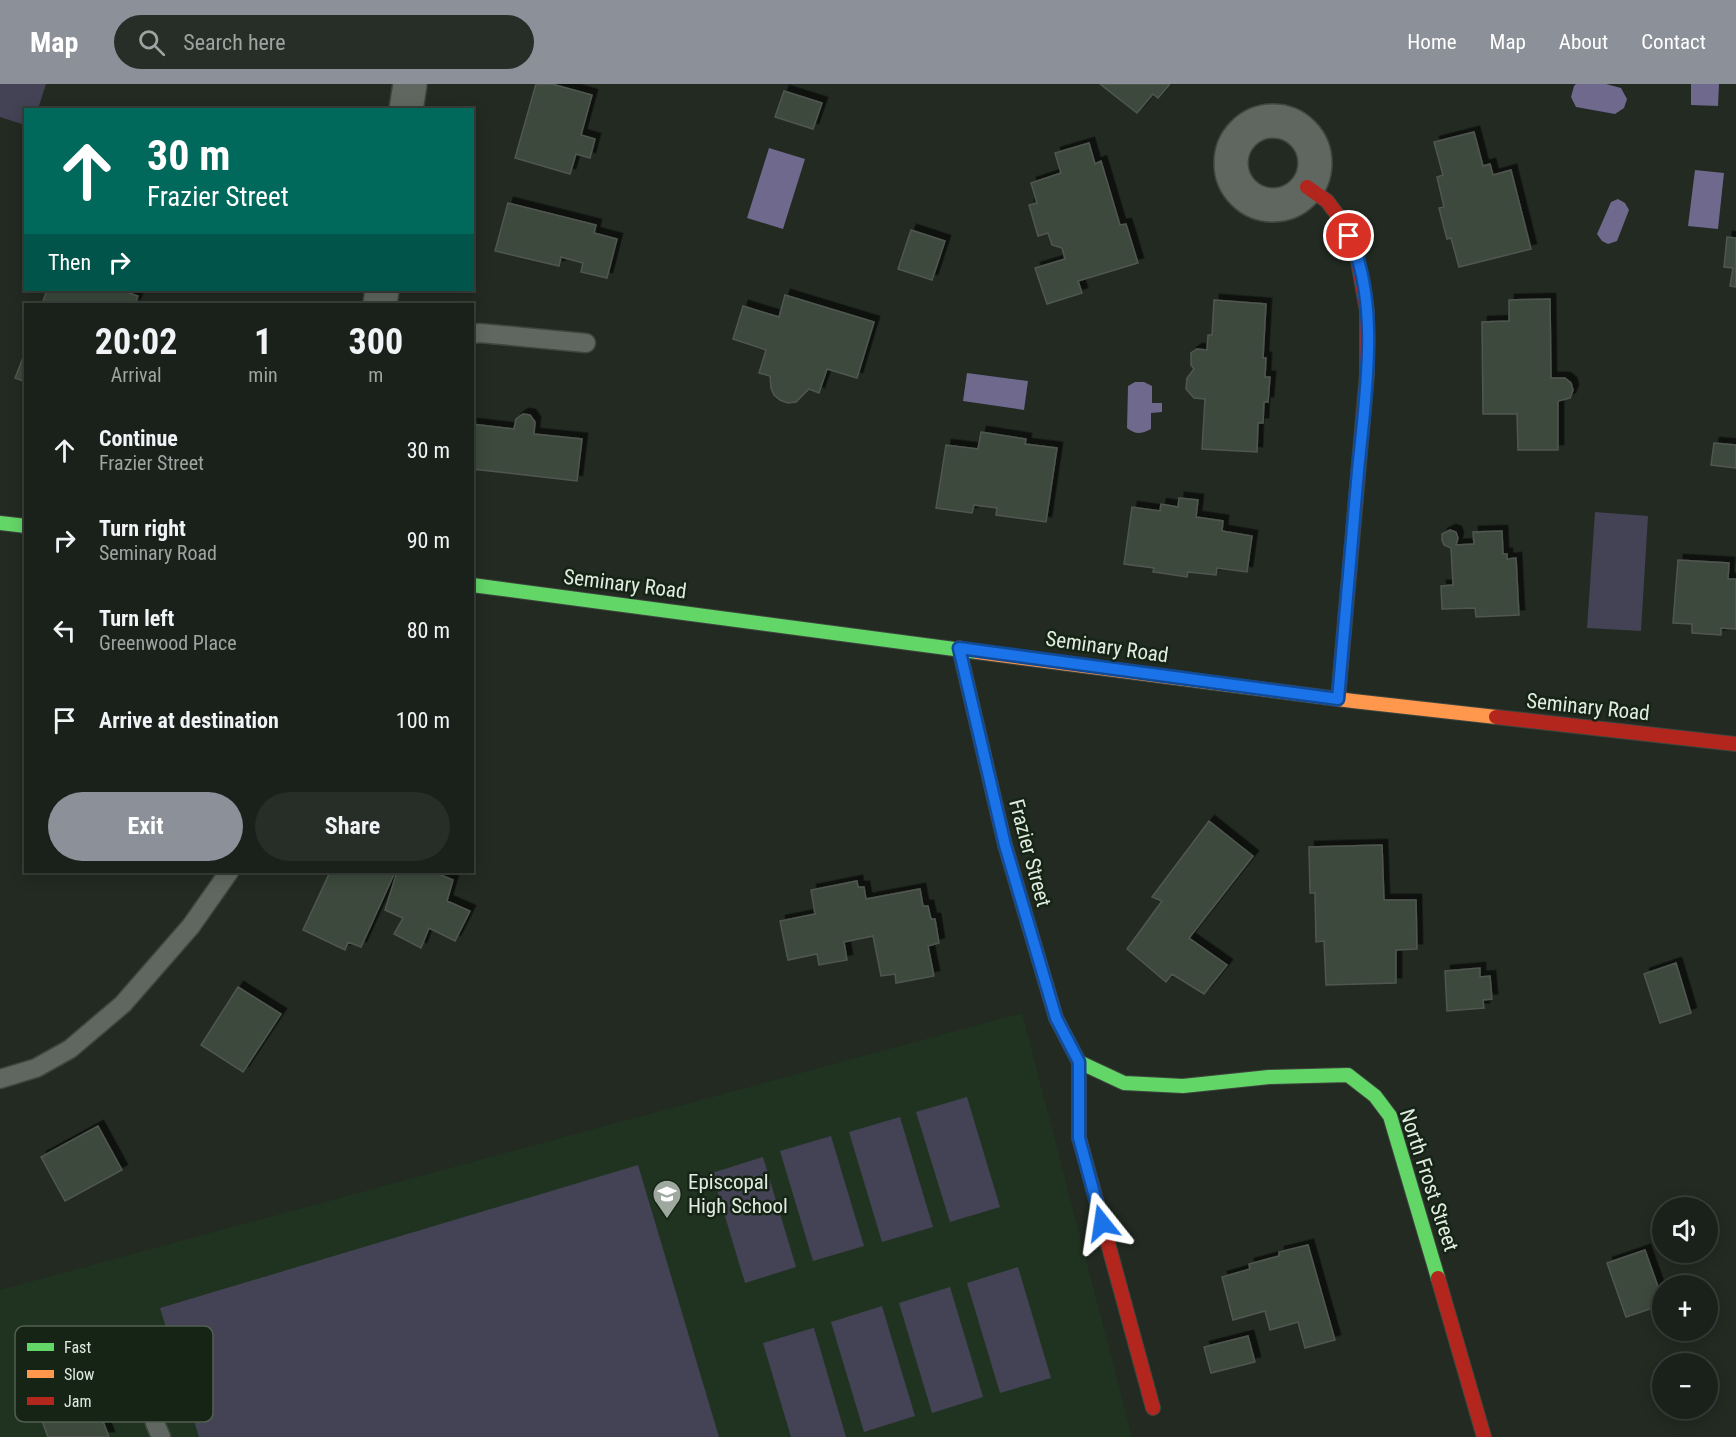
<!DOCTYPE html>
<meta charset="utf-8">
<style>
body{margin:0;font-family:"Roboto Condensed",sans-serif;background:#272d27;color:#f1f3f6;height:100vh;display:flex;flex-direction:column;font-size:22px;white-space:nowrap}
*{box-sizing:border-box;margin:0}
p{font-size:20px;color:#9fa3a2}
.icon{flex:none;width:33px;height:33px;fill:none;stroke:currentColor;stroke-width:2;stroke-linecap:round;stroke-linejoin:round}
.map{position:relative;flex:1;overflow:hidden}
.side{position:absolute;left:24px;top:219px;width:450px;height:570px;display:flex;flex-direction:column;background:#1a201a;border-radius:0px;box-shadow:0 3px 15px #0003,0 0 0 2px #383e39}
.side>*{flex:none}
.banner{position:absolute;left:24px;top:24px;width:450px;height:183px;border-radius:0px;box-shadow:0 3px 15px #0003,0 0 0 2px #383e39;background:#00695c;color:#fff;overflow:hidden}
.controls{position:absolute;left:1652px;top:1113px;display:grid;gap:12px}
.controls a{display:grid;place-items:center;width:66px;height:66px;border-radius:50%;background:#1a201a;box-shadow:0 3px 15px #0003,0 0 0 2px #383e39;font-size:30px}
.pin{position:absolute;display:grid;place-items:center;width:51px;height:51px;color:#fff;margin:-26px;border:3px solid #fff;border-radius:50%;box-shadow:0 2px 6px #0007}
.me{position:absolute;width:66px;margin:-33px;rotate:345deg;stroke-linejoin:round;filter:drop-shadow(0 0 4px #0008)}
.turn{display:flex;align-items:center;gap:21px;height:126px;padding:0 24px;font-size:27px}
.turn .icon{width:78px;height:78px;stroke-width:2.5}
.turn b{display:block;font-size:42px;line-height:51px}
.then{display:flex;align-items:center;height:57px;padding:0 24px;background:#0003;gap:12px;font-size:22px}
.eta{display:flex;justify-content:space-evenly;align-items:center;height:102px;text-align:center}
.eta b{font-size:36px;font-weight:700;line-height:42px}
.cta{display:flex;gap:12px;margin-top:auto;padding:12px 24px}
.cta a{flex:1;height:69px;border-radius:36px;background:#8c9099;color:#fff;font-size:24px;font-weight:700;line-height:69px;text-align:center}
.cta a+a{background:#272d27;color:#f1f3f6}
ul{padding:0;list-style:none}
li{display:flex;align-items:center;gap:18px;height:90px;padding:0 24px}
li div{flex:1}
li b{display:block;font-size:22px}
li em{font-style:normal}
header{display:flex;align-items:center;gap:36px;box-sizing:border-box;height:84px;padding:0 30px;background:#8c9099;color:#fff}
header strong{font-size:28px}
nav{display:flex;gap:33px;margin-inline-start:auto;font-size:21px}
.search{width:420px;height:54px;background:#272d27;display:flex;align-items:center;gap:15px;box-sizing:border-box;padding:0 21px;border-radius:33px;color:#9fa3a2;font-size:22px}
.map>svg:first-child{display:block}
.built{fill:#203320}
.green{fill:#444255}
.water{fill:#6e698d}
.building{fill:#3e483e;stroke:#505750;stroke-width:1.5;filter:url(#shadow)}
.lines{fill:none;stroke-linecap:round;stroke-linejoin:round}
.lane-casing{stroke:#3f463f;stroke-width:21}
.street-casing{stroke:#3f463f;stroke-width:36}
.fast-casing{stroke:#3f463f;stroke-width:16}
.slow-casing{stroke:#3f463f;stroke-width:16}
.jam-casing{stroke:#3f463f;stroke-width:16}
.lane{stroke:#606660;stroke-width:18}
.street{stroke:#606660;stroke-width:33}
.fast{stroke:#63d668;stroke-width:14}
.slow{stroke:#ff974d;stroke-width:14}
.jam{stroke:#b3261e;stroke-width:14}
.route-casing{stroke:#114b97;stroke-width:15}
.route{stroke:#1a73e8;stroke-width:10}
.labels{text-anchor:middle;stroke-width:5;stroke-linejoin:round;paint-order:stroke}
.street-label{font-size:21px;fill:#e1ece1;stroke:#152415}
.poi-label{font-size:21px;fill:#e1ece1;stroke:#152415;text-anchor:start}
.key{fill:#152415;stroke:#526052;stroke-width:1.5}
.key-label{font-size:16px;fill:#e1ece1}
</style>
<header>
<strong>Map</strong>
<div class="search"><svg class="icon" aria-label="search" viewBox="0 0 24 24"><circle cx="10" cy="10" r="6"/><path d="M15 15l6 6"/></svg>Search here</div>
<nav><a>Home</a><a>Map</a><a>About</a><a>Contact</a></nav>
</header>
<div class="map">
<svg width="1736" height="1353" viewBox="0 0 1736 1353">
<defs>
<filter id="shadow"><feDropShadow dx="5.5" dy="-5.5" stdDeviation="0" flood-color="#0009"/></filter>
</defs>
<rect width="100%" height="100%" fill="#222a22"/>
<path class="built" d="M1022,929l110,424h-1132v-147z"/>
<path class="green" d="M0,0h46l-8,25 -12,1 -1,15 -25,-8z
M1595,428l53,4 -7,115 -54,-3z
M967,1013l33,110 -50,15 -34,-110z
M900,1033l33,110 -51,15 -33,-110z
M831,1052l33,110 -51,15 -33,-110z
M763,1073l33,110 -51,16 -33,-110z
M638,1081l81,272h-520l-39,-129z
M1018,1183l33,111 -51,15 -33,-110z
M950,1203l33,110 -51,16 -33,-110z
M882,1222l33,110 -51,16 -33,-110z
M813,1244h1l32,109h-55l-28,-94z"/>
<path class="water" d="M1576,0h30l15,4 6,11 -3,9 -9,6 -39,-7 -5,-10 3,-11z
M1691,0h28l-1,22 -27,-1z
M769,64l36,11 -22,70 -36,-11z
M1695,86l29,3 -6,56 -30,-3z
M1618,115l7,4 4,7 -12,31 -9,3 -6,-3 -5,-7 14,-32z
M967,289l61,8 -4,29 -61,-9z
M1135,298h9l8,4v17h10v9l-11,1v16c-10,5 -15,6 -24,-1l1,-42z"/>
<path class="building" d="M536,0h16l40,11 -11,40 14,4 -5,19 -14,-4 -6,20 -55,-16z
M1100,0h70l-12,14 -5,-4 -16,19z
M784,7l38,12 -9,26 -38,-12z
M1474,48l9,34 7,-2 3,11 18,-5 20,79 -72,18 -8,-29 -4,1 -8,-31 5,-1 -7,-30 6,-2 -9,-33z
M1089,59l6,21 6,-3 19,64 6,-1 12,39 -60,18 4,12 -35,11 -12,-36 30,-9 -3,-11 -10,-3 -4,-12 -10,3 -9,-31 8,-2 -6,-20 30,-10 -6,-20z
M508,119l88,22 -2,8 23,6 -10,39 -26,-6 2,-9 -22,-6 -2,9 -64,-15z
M911,146l34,11 -13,39 -34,-11z
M1727,153l9,1v49l-6,-1 3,-18 -9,-1z
M47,206h73l18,6 -3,8h-93z
M785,211l89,27 -17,56 -30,-9 -8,24 -10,-4 -13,13 -8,1 -8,-3 -6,-5 -3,-7 -1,-12 -11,-3 7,-23 -33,-11 10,-33 36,11z
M1550,215l1,79h14l6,5 2,7 -3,8 -12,3v49h-40l-1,-36h-34l-1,-92 27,-1v-21z
M1214,216l52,4 -3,54h3l-1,19h5l-2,25h-4l-1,21h-5l-1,29 -55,-3 3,-50 -11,-1 -8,-9 1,-11 7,-9 -3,-4v-12l6,-4 10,1 1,-15h4z
M26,266v32l-11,-4z
M523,330l7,1 5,7 -1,12 48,5 -5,42 -105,-12v-45l42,5 2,-10z
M981,348l45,7 -1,5 32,4 -11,74 -50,-7 1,-7 -23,-3 -2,8 -36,-5 10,-63 32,4z
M1714,359l22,2v23l-25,-3z
M1179,414l19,2 -2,17 27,4 -1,10 30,5 -5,36 -30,-4 -1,7 -28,-3 -1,5 -34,-5 1,-4 -30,-4 8,-57 28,4 1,-7 17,3z
M1450,446l6,2 2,6 -2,7 18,-1 -1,-12 29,-1 1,23h4v5l9,-1 3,57 -43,2 -1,-9 -33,1 -1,-23 12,-1 -2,-37 -7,-3 -2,-5v-6z
M1678,476l51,3 -1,16h8v50l-15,-1v7l-29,-2v-9l-19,-1z
M1209,737l44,35 -64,82 38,27 -23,29 -32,-20 -6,8 -39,-33 35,-48 -10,-4z
M1382,761l2,55h32l1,49 -21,1v33l-70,2 -2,-44 -8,1 -1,-49h-5l-1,-46z
M330,788h65l-34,75 -13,-5 -3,8 -42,-20z
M397,788h37l19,8 -6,21 23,10 -15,30 -26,-13 -8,20 -27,-14 9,-16 -18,-8z
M857,797l1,6h6l2,12 54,-10 3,17h5l3,13h4l4,24 -11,3 6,30 -38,7 -1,-9 -14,2 -8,-40 -29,6 3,18 -28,5 -2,-11 -29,6 -8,-39 35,-7 -4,-24z
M1676,879l15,50 -31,10 -16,-49z
M1480,884v9l10,-1 2,23 -9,1 1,8 -37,3 -2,-40z
M238,903l43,27 -38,58 -42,-27z
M98,1042l24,44 -57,31 -24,-44z
M1308,1161l27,95 -30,8 -7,-26 -28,8 -5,-19 -32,9 -11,-43 28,-8 -1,-5 30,-8v-4z
M1645,1166l17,48v7l-36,12 -19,-54z
M1248,1252l7,26 -44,11 -7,-26z
M88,1298l21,55h-61l-13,-35z"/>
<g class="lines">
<g class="lane-casing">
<path id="lane" d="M472,250l8,-1 106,10
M0,995l36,-11 34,-19 53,-45 68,-78 38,-54
M155,1339l6,14"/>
</g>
<g class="street-casing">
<path id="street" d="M406,26l4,-26
M1231 79a42 42 0 1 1 84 0a42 42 0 1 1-84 0Z
M380,220l2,-14"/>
</g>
<g class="fast-casing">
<path id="fast" d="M0,439l26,3
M472,501l505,67
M1079,978l45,21 59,3 86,-9 79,-2 27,21 15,20 48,162"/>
</g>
<g class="slow-casing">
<path id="slow" d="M959,564l46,197 51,173 23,44v76l4,14
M977,568l376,49 143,16"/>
</g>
<g class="jam-casing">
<path id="jam" d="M1307,103l20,14 15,20 14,29 11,61v63l-29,325
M1496,633l240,27
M1083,1068l70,256
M1438,1194l46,159"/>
</g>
<use href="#lane" class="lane"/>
<use href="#street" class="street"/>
<use href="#fast" class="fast"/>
<use href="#slow" class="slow"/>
<use href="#jam" class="jam"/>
</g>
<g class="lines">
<g class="route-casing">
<path id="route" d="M1102,1139l-23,-85v-76l-23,-44 -51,-173 -46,-197 379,51c7,-76 14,-152 20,-228 7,-74 23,-167 -9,-235"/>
</g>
<use href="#route" class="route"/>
</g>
<defs>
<g id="school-pin" transform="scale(1.5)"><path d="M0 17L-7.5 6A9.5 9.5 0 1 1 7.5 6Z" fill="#9ea89e" stroke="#152415"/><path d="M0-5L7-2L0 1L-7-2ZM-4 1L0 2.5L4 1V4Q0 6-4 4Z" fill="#fff"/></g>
</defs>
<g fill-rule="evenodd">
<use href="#school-pin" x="667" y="1110"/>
</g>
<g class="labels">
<g class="street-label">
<text transform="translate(625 500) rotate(7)" y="7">Seminary Road</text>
<text transform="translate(1107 563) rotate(8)" y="7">Seminary Road</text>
<text transform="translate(1588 623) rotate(6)" y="7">Seminary Road</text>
<text transform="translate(1030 769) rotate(75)" y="7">Frazier Street</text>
<text transform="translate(1429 1096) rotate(72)" y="7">North Frost Street</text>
</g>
<g class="poi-label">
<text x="688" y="1105">Episcopal<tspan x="688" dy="24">High School</tspan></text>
</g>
</g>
<rect x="15" y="1242" width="198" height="96" rx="9" class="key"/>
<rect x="27" y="1259" width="27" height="8" fill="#63d668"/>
<rect x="27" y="1286" width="27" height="8" fill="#ff974d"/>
<rect x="27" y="1313" width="27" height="8" fill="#b3261e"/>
<g class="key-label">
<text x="64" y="1269">Fast</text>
<text x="64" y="1296">Slow</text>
<text x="64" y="1323">Jam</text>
</g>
</svg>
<div class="controls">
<a><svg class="icon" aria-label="sound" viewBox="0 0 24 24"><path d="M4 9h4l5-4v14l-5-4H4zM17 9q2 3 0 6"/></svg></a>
<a>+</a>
<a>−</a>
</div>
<div class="pin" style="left:1349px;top:152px;background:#d93025"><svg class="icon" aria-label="arrive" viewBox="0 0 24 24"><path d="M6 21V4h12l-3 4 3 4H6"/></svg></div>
<svg class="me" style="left:1102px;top:1139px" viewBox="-20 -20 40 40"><path d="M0-17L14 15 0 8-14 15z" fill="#1a73e8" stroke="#fff" stroke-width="4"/></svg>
<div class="banner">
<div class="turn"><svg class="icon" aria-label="ahead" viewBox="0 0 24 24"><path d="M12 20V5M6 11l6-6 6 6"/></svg><div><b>30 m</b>Frazier Street</div></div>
<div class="then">Then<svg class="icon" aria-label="right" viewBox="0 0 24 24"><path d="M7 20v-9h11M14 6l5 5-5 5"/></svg></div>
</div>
<section class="side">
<div class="eta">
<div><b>20:02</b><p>Arrival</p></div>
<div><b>1</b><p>min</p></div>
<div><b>300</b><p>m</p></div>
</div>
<ul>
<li><svg class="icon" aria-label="ahead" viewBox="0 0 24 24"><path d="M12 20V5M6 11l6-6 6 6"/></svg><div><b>Continue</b><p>Frazier Street</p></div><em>30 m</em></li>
<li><svg class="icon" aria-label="right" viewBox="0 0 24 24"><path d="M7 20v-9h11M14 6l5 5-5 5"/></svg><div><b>Turn right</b><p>Seminary Road</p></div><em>90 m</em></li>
<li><svg class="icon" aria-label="left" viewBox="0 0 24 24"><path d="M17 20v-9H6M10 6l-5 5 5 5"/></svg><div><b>Turn left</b><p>Greenwood Place</p></div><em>80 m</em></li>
<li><svg class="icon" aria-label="arrive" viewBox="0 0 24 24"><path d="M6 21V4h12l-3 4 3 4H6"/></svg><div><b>Arrive at destination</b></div><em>100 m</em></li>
</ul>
<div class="cta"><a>Exit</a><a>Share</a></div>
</section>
</div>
